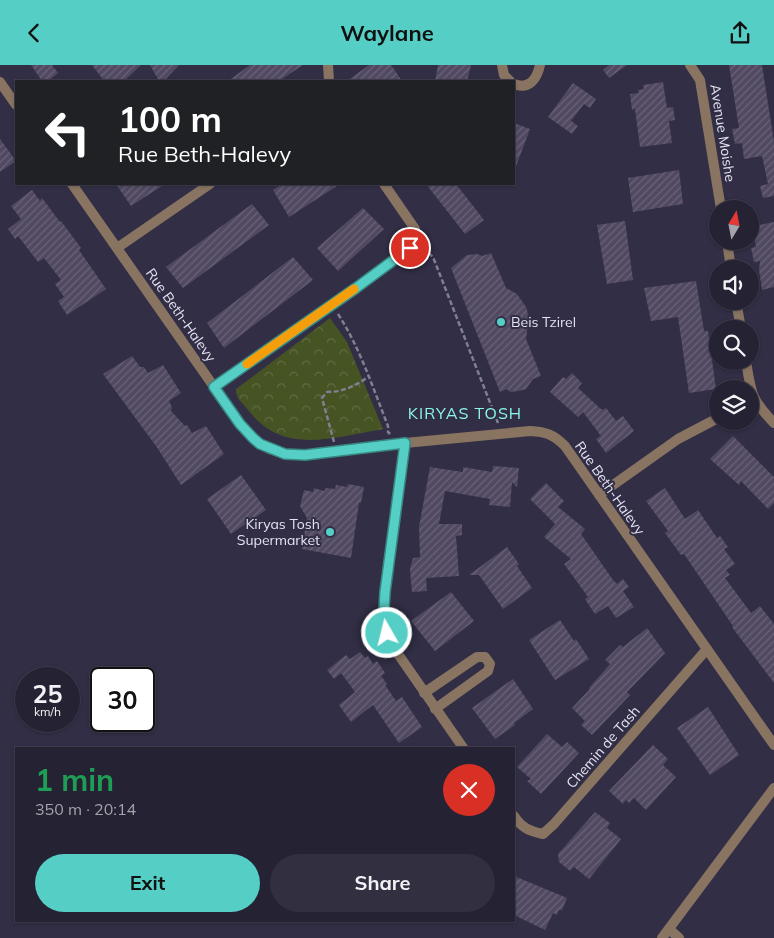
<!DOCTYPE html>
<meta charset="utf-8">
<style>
body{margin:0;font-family:Mulish,sans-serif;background:#312f40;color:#f1f3f6;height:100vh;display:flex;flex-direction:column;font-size:19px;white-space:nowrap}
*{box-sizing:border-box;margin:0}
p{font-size:16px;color:#a3a4ac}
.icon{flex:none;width:28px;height:28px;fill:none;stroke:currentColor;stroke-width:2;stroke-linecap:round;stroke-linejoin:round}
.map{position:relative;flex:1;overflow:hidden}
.drawer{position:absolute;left:15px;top:682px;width:500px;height:175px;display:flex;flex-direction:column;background:#252234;border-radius:0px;box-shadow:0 1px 4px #0004,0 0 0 1px #423f4f}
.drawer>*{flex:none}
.top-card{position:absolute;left:15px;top:15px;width:500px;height:105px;border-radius:0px;box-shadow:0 1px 4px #0004,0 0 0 1px #423f4f;background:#202124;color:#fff;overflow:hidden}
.needle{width:32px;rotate:10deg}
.tools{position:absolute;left:709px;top:135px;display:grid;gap:10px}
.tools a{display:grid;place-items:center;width:50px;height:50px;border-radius:50%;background:#252234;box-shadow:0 1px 4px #0004,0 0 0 1px #423f4f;font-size:25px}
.speed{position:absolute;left:15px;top:602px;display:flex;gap:10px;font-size:25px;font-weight:700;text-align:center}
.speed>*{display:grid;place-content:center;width:65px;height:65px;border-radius:50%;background:#252234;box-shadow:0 1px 4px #0004,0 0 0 1px #423f4f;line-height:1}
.speed small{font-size:12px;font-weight:400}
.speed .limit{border:2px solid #111;border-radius:8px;background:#fff;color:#111}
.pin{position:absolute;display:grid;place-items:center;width:42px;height:42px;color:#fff;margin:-21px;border:2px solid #fff;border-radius:50%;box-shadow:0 1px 5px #0007}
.me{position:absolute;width:55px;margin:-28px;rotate:352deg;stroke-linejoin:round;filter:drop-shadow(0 0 4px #0008)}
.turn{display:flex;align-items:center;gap:18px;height:105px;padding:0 20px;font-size:22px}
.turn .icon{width:65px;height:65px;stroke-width:2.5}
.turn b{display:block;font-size:35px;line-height:42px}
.round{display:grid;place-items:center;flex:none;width:52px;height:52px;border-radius:26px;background:#312f40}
.overview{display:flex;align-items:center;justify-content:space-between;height:85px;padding:0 20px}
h1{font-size:30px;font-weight:700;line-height:38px;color:#1e9e55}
.primary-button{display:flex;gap:10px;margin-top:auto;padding:10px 20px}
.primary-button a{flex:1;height:58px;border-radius:30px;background:#55cec5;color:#111;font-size:20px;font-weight:700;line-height:58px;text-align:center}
.primary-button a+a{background:#312f40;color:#f1f3f6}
header{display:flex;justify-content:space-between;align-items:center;height:65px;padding:0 20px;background:#55cec5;color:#111;font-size:22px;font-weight:700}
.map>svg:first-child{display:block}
.park{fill:url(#park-crowns)}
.building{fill:url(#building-hatch)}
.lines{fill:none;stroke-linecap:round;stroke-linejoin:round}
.path{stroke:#817f92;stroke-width:2.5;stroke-dasharray:5 2.5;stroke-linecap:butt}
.minor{stroke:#887461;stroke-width:10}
.tertiary{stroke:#887461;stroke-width:10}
.route-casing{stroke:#378680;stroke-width:12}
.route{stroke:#55cec5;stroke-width:9}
.slow{stroke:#f59e0b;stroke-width:9}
.poi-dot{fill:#55cec5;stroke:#312e45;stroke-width:2}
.labels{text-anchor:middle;stroke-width:4;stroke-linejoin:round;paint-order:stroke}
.street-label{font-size:14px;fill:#e4e3f2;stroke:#312e45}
.poi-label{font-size:14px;fill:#e4e3f2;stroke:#312e45;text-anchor:start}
.quarter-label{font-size:16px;letter-spacing:1px;fill:#8bf5ed;stroke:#312e45}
</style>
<header><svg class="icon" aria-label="back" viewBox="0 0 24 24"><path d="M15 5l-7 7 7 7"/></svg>Waylane<svg class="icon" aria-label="share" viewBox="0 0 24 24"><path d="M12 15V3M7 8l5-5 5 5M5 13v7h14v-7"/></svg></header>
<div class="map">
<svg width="774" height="873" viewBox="0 0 774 873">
<defs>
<pattern id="park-crowns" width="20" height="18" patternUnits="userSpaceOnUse" patternTransform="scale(1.25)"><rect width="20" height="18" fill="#465323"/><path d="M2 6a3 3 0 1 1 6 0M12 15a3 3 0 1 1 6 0" fill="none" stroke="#616c43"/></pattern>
<pattern id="building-hatch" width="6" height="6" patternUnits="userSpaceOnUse" patternTransform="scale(1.25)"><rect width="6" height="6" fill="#514961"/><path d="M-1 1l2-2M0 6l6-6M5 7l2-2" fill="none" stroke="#6a6378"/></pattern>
</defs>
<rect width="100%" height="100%" fill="#312e45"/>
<path class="park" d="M330,253l17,24 36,87c-48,8 -100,27 -134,-18 -5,-7 -14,-13 -13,-22z"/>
<path class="building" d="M31,0h21l6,8 -10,8h-6z
M92,0h49l-17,16h-13l-1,-2 -6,2z
M150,0h29l-15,16h-5z
M250,0h53l-24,16h-51z
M369,0h22l11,16h-55z
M438,0h33l-4,16h-32z
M609,0h18l-18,13 -6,-8z
M729,0h33l12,77v54l-11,2 -3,-12 8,-2 -6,-28 -18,3 -2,-16 -7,1 -3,-15 7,-1z
M663,17l4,26 6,-1 2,13 -6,1 3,22 -32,4 -5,-38 -3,1 -2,-16 9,-1 -1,-3 6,-1 -1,-4z
M573,18l23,16 -6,9 -6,-4 -13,17 7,5 -6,8 -24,-17z
M514,58l16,6 -15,40h-1z
M0,74l16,22 -16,11z
M679,105l4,34 -50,8 -5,-34z
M116,119h49l-34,22z
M282,119h58l-51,33 -16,-27z
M426,119h30l28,36 -19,14z
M32,125l8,11 2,-3 18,24 1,-1 20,27 -2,2 27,39 -39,26 -9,-14 6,-4 -9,-13 6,-4 -17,-22 -6,4 -20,-26 -3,3 -7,-10 13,-10 -10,-13z
M252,139l17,21 -86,63 -17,-21z
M363,143l21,21 -46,42 -21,-23z
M625,156l8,59 -26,4 -10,-59z
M774,157v65l-12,3 -3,-20 1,-9 -6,1 -3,-14 5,-1 -2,-10 3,-2 -2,-9z
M491,188l15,35 11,6 9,13 3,10 -3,22 15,37 -8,3 -7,10 -7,2 -9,1 -3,-3 -7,3 -49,-124 16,-13 10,-1 5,2z
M293,192l20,23 -89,68 -17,-25z
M696,216l8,50h4l8,58 -27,4 -11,-76 -27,4 -7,-33z
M132,291l8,11h4l4,6 15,-8 18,28 -12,8 3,6 -1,4 14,15 2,-1 5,8 14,-7 18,28 -43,31 -25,-39 -53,-72z
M572,308l10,10 -4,5 24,22 4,-2 10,13 7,-5 11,15 -28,22 -10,-14 5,-3 -18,-24 -5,5 -28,-25 13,-15 3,2z
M733,371l41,41v26l-6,6 -27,-28 -2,4 -29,-26z
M493,401l26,2 -2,19 -5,-5 -2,25 -21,-2 1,-6 -45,-8 -6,33h23v11l-6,1 3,40 -33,2 1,13 -15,1 -2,-23 3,-11 7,-1 -1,-30 11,-60 33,5v-5l29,5z
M241,410l25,35 -35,24 -24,-35z
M546,418l18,18 -6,6 27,22 -4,5 32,46 4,4 6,-5 6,8 -6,4 11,16 -18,11 -8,-12 -13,8 -10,-15 3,-2 -24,-33 7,-5 -27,-22 11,-13 -25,-25z
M348,419l16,3 -3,16h-2l-8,55 -49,-9 5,-31 -7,-12 4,-16 9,2 1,-4 10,3 2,-3 9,1 1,-4 11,2z
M665,423l20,31 13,-9 19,28 3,-2 8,11 -4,2 11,15 -9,6 4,5 -5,3 26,35 9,-7 14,18v59l-42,-56 1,-1 -49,-72 -3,1 -16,-22 3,-2 -22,-30z
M507,482l12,17 -2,2 15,22 -29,21 -24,-34h-10z
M451,527l23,29 -39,30 -24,-30z
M560,555l14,21 2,-2 13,20 -34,21 -26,-40z
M647,563l18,25 -38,39 3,3 -38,40 -11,-10 4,-4 -13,-13 18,-19 -1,-1 21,-24 -5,-4 15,-15 3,2z
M360,587l5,6 3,-2 5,8 4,-3 8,12 -4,3 6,8 -2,1 11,16 6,-4 20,30 -23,16 -26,-38 -22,17 -12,-17 16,-13 -14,-19 -7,6 -7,-9 19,-15 4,4z
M513,614l20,30 -19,14 1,2 -20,14 -23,-31z
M708,642l31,48 -29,20 -33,-47z
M547,669l15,13 5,-5 12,11 -38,41 -14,-13 4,-2 -14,-12z
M653,680l15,14 -5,6 13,12 -30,33 -12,-12 -5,5 -3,-3 -3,4 -14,-13z
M595,747l15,11 -3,5 14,11 -32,40 -15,-12 -4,4 -11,-9 -1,-8z
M514,811l53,22 -5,12h-3l-2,5 -4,-2 -8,17 -31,-15z"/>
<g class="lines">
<path class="path" d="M423,183l10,9 65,166
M338,249c22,34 35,74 50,112v6l2,2
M334,377l-12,-44 5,-6c16,0 28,-6 41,-15"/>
<path class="minor" d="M328,0l1,16
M502,0l2,10 6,6
M690,0l10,15 21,129
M0,17l16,23
M514,19c15,6 23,-5 26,-19
M72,119l168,240 20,20 9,5 16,5 20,1 100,-12 125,-12c16,1 23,3 35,15l209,299
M727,176l4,28
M117,183l93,-64
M736,236l5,28
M746,296c5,32 5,38 28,62
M214,322l142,-99 54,-40 3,-5 2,-14 -31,-45
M405,378l-20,149v31l2,10 11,21 66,95
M599,430l79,-56 40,-21
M424,628l53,-36h8l5,7 -2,7 -53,38
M514,751c8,12 15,15 29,18l11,-10 153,-175
M669,864l10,9"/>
<path class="tertiary" d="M662,873l112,-150"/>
</g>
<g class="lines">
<g class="route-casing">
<path id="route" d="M387,568l-3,-23 1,-18 20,-149 -100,12 -20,-1 -25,-10 -7,-6 -13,-14 -26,-37 142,-99 54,-40"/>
</g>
<use href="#route" class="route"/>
<path class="slow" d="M247,299l107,-75"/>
</g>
<g class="poi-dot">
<circle cx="501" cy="257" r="5"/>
<circle cx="330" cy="467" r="5"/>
</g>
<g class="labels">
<g class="street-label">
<text transform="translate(723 68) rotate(81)" y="5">Avenue Moishe</text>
<text transform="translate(181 250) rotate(55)" y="5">Rue Beth-Halevy</text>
<text transform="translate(610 423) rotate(55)" y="5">Rue Beth-Halevy</text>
<text transform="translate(603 682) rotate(-49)" y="5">Chemin de Tash</text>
</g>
<g class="poi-label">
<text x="511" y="262">Beis Tzirel</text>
<text x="320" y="464" text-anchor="end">Kiryas Tosh<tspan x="320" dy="16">Supermarket</tspan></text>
</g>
<g class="quarter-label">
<text x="465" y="354">KIRYAS TOSH</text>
</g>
</g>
</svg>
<div class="tools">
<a><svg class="needle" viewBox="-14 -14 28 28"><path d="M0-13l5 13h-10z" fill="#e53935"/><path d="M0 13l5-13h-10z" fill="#a3a4ac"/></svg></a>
<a><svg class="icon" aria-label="sound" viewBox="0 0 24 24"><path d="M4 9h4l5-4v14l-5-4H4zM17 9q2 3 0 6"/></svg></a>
<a><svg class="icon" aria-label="search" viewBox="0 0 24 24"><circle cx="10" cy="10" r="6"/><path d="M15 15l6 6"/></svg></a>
<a><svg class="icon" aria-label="layers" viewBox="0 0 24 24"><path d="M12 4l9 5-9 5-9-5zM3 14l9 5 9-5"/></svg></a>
</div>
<div class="speed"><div>25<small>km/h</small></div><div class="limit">30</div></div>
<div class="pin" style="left:410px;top:183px;background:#d93025"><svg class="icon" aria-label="arrive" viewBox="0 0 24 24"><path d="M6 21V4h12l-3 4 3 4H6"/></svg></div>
<svg class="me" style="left:387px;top:568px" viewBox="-20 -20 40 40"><circle r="17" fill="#55cec5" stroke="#fff" stroke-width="3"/><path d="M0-11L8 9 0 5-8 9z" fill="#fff"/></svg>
<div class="top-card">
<div class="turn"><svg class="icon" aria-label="left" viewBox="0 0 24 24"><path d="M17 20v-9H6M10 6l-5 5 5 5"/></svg><div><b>100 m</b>Rue Beth-Halevy</div></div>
</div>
<section class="drawer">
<div class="overview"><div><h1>1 min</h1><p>350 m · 20:14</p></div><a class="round" style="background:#d93025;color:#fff"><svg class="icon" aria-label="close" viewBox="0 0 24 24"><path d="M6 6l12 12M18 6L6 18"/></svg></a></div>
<div class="primary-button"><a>Exit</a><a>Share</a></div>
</section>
</div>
